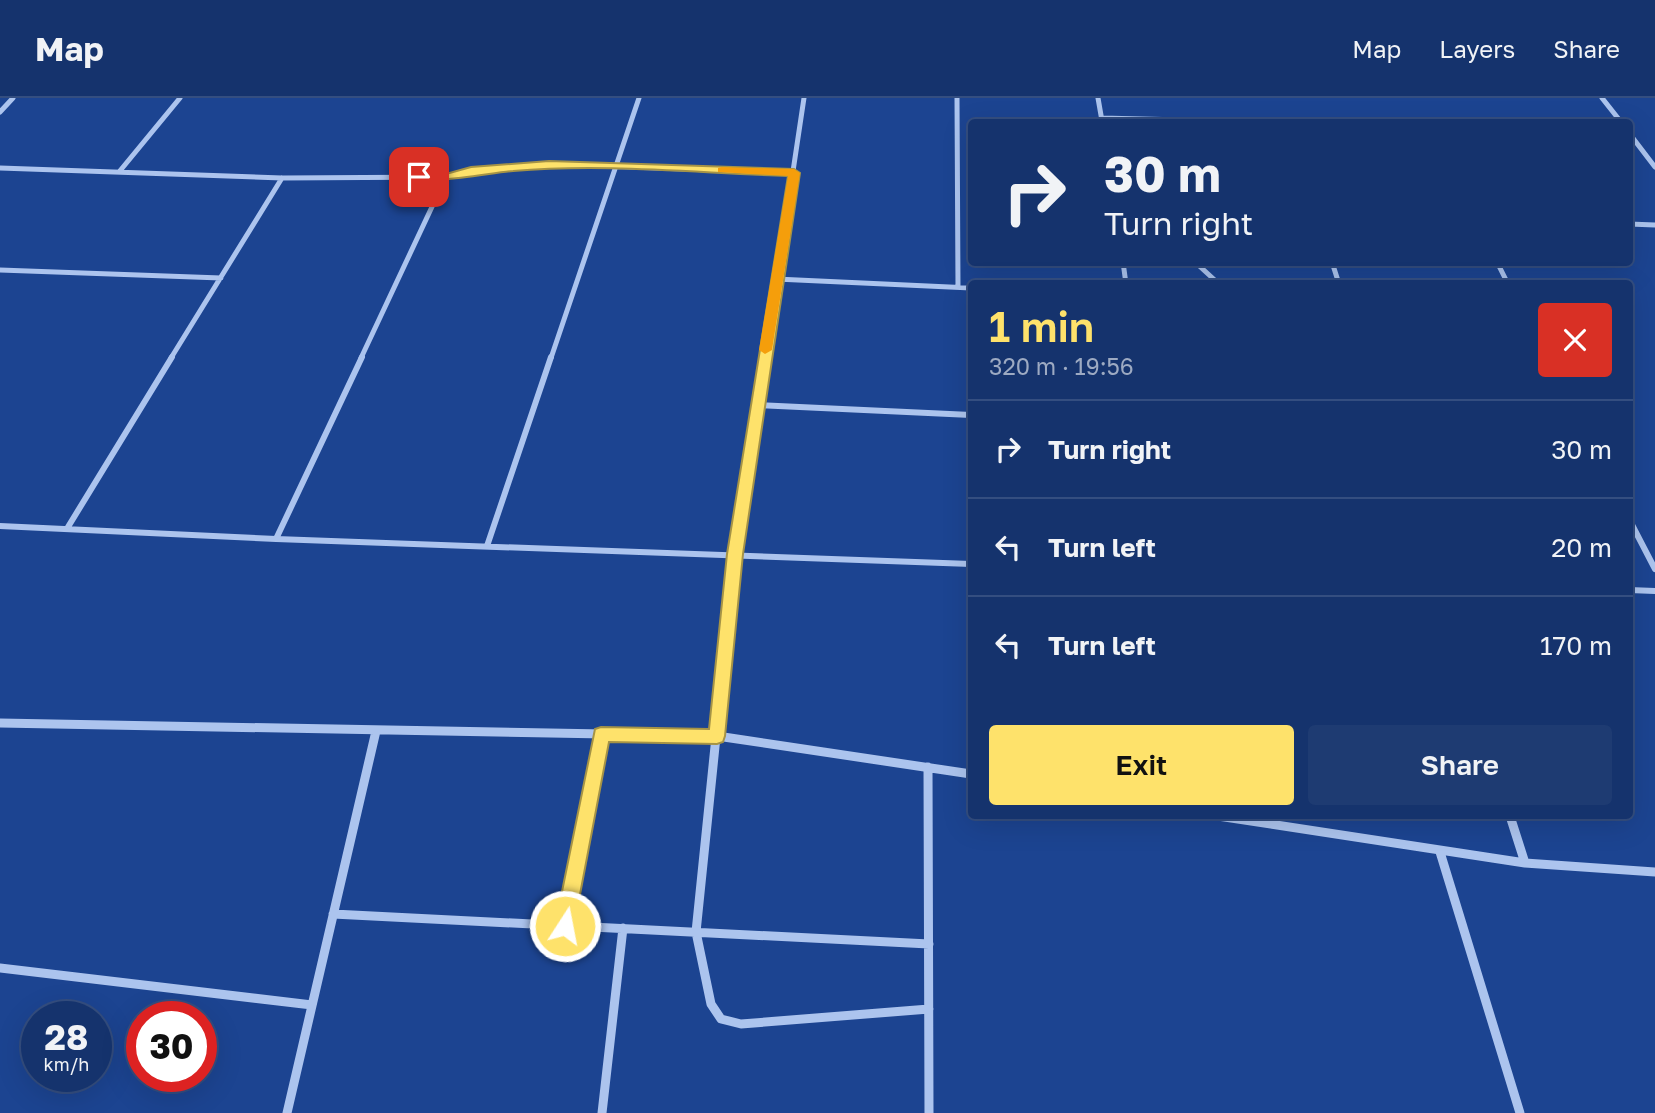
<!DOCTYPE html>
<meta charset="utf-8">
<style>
body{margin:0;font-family:"Golos Text",sans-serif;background:#1e3b72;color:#f1f3f6;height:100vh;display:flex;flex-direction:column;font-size:26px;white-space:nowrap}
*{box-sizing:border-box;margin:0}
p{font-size:23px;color:#9daac2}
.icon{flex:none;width:38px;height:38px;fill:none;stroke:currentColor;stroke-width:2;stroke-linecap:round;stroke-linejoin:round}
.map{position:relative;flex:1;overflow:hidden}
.drawer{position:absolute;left:968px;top:182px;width:665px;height:539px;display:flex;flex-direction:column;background:#15336d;border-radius:7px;box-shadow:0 7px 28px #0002,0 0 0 2px #344e80}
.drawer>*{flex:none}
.hud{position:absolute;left:968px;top:21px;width:665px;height:147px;border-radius:7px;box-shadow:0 7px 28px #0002,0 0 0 2px #344e80;background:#15336d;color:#f1f3f6;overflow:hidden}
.speed{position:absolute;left:21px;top:903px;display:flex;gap:14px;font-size:35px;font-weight:700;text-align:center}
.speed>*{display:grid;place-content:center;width:91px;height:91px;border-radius:50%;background:#15336d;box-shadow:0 7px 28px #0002,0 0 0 2px #344e80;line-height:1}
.speed small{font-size:18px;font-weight:400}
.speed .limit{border:10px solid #d22;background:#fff;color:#111}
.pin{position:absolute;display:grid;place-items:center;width:60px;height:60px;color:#fff;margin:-30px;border-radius:14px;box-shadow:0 4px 10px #0006}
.me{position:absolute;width:77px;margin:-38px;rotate:11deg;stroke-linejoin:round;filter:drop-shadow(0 0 5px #0008)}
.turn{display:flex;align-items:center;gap:24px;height:147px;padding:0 21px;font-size:32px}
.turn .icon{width:91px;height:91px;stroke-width:2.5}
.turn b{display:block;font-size:49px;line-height:60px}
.round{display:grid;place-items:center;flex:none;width:74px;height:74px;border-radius:7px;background:#1e3b72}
.head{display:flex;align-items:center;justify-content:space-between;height:119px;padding:0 21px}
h1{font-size:42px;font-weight:600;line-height:52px;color:#fee26b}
.button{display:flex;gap:14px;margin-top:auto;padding:14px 21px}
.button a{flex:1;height:80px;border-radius:7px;background:#fee26b;color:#111;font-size:28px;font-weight:600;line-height:80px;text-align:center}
.button a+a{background:#1e3b72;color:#f1f3f6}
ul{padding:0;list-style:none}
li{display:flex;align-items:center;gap:21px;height:98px;padding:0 21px;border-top:2px solid #344e80}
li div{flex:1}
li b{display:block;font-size:26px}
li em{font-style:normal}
header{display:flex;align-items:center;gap:42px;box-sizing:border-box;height:98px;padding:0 35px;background:#15336d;border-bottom:2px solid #344e80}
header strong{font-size:33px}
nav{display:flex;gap:38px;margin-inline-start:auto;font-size:24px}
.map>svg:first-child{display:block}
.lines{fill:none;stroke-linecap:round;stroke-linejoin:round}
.street-far2{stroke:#acc4ee;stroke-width:5}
.street-far1{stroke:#acc4ee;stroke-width:6}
.street{stroke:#acc4ee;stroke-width:9}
.route{fill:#fee26b;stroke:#a59346;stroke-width:2}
.slow{fill:#f59e0b}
</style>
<header>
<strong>Map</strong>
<nav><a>Map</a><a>Layers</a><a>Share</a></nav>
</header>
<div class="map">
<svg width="1655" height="1015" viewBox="0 0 1655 1015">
<rect width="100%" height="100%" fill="#1c4491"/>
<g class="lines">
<path class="street-far2" d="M957,0l1,189
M1098,0l4,23
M1602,0l19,24
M0,14l13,-14
M1102,20l161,4
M1629,35l26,34
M0,70l282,10 164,-1 25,-6 78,-7 245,9
M119,74l61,-74
M1629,126l26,1
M1123,164l3,22
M1195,164l24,22
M1332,164l7,22
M1497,164l11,22
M0,172l221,8
M776,181l195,9
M171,260l111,-180
M361,260l85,-181
M551,260l88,-260
M765,260l39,-260"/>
<path class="street-far1" d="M757,307l214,10
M1629,421l26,50
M0,428l276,13 695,25
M68,429l104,-170
M276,441l86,-182
M487,448l64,-189
M1629,492l26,1
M721,592l14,-136 30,-197"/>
<path class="street" d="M721,590l-25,244 15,72 10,15 20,5 188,-15
M0,625l717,13 254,38
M928,669l1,346
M1218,718l307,47 130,9
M1510,718l15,47
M1440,754l80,261
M333,816l596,30
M565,828l36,-191
M0,870l312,37
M287,1015l89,-382
M602,1015l21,-185"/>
</g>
<path class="route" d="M549,63l245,8 6,4 -57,381 -18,182 -2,6 -6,2 -108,-2 -35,184 -3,7 -6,2 -7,-2 -3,-7 40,-197 6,-2 108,2 18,-175 61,-378c-91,-3 -184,-13 -275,-5 -19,1 -88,15 -100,6l6,-3h27l25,-7z"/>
<path class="slow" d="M722,69l72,2 6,4 -28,177 -7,4 -6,-4 29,-174 -70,-4v-4z"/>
</svg>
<div class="speed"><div>28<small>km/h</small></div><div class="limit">30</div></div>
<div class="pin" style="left:419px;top:79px;background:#d93025"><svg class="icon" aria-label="arrive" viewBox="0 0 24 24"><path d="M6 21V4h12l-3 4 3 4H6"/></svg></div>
<svg class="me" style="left:565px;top:828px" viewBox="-20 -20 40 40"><circle r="17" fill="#fee26b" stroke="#fff" stroke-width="3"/><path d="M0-11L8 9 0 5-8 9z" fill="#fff"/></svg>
<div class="hud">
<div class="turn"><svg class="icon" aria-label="right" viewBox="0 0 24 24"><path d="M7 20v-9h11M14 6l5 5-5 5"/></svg><div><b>30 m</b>Turn right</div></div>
</div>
<section class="drawer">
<div class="head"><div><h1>1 min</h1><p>320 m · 19:56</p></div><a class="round" style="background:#d93025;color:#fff"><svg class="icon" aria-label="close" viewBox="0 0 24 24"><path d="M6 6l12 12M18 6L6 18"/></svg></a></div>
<ul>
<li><svg class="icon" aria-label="right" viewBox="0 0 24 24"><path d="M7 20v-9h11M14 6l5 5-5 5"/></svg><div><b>Turn right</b></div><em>30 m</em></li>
<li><svg class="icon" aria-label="left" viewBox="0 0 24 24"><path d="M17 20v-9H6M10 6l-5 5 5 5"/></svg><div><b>Turn left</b></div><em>20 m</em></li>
<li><svg class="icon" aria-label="left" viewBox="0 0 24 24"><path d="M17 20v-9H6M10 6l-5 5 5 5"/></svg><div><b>Turn left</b></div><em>170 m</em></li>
</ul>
<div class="button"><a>Exit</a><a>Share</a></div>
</section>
</div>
